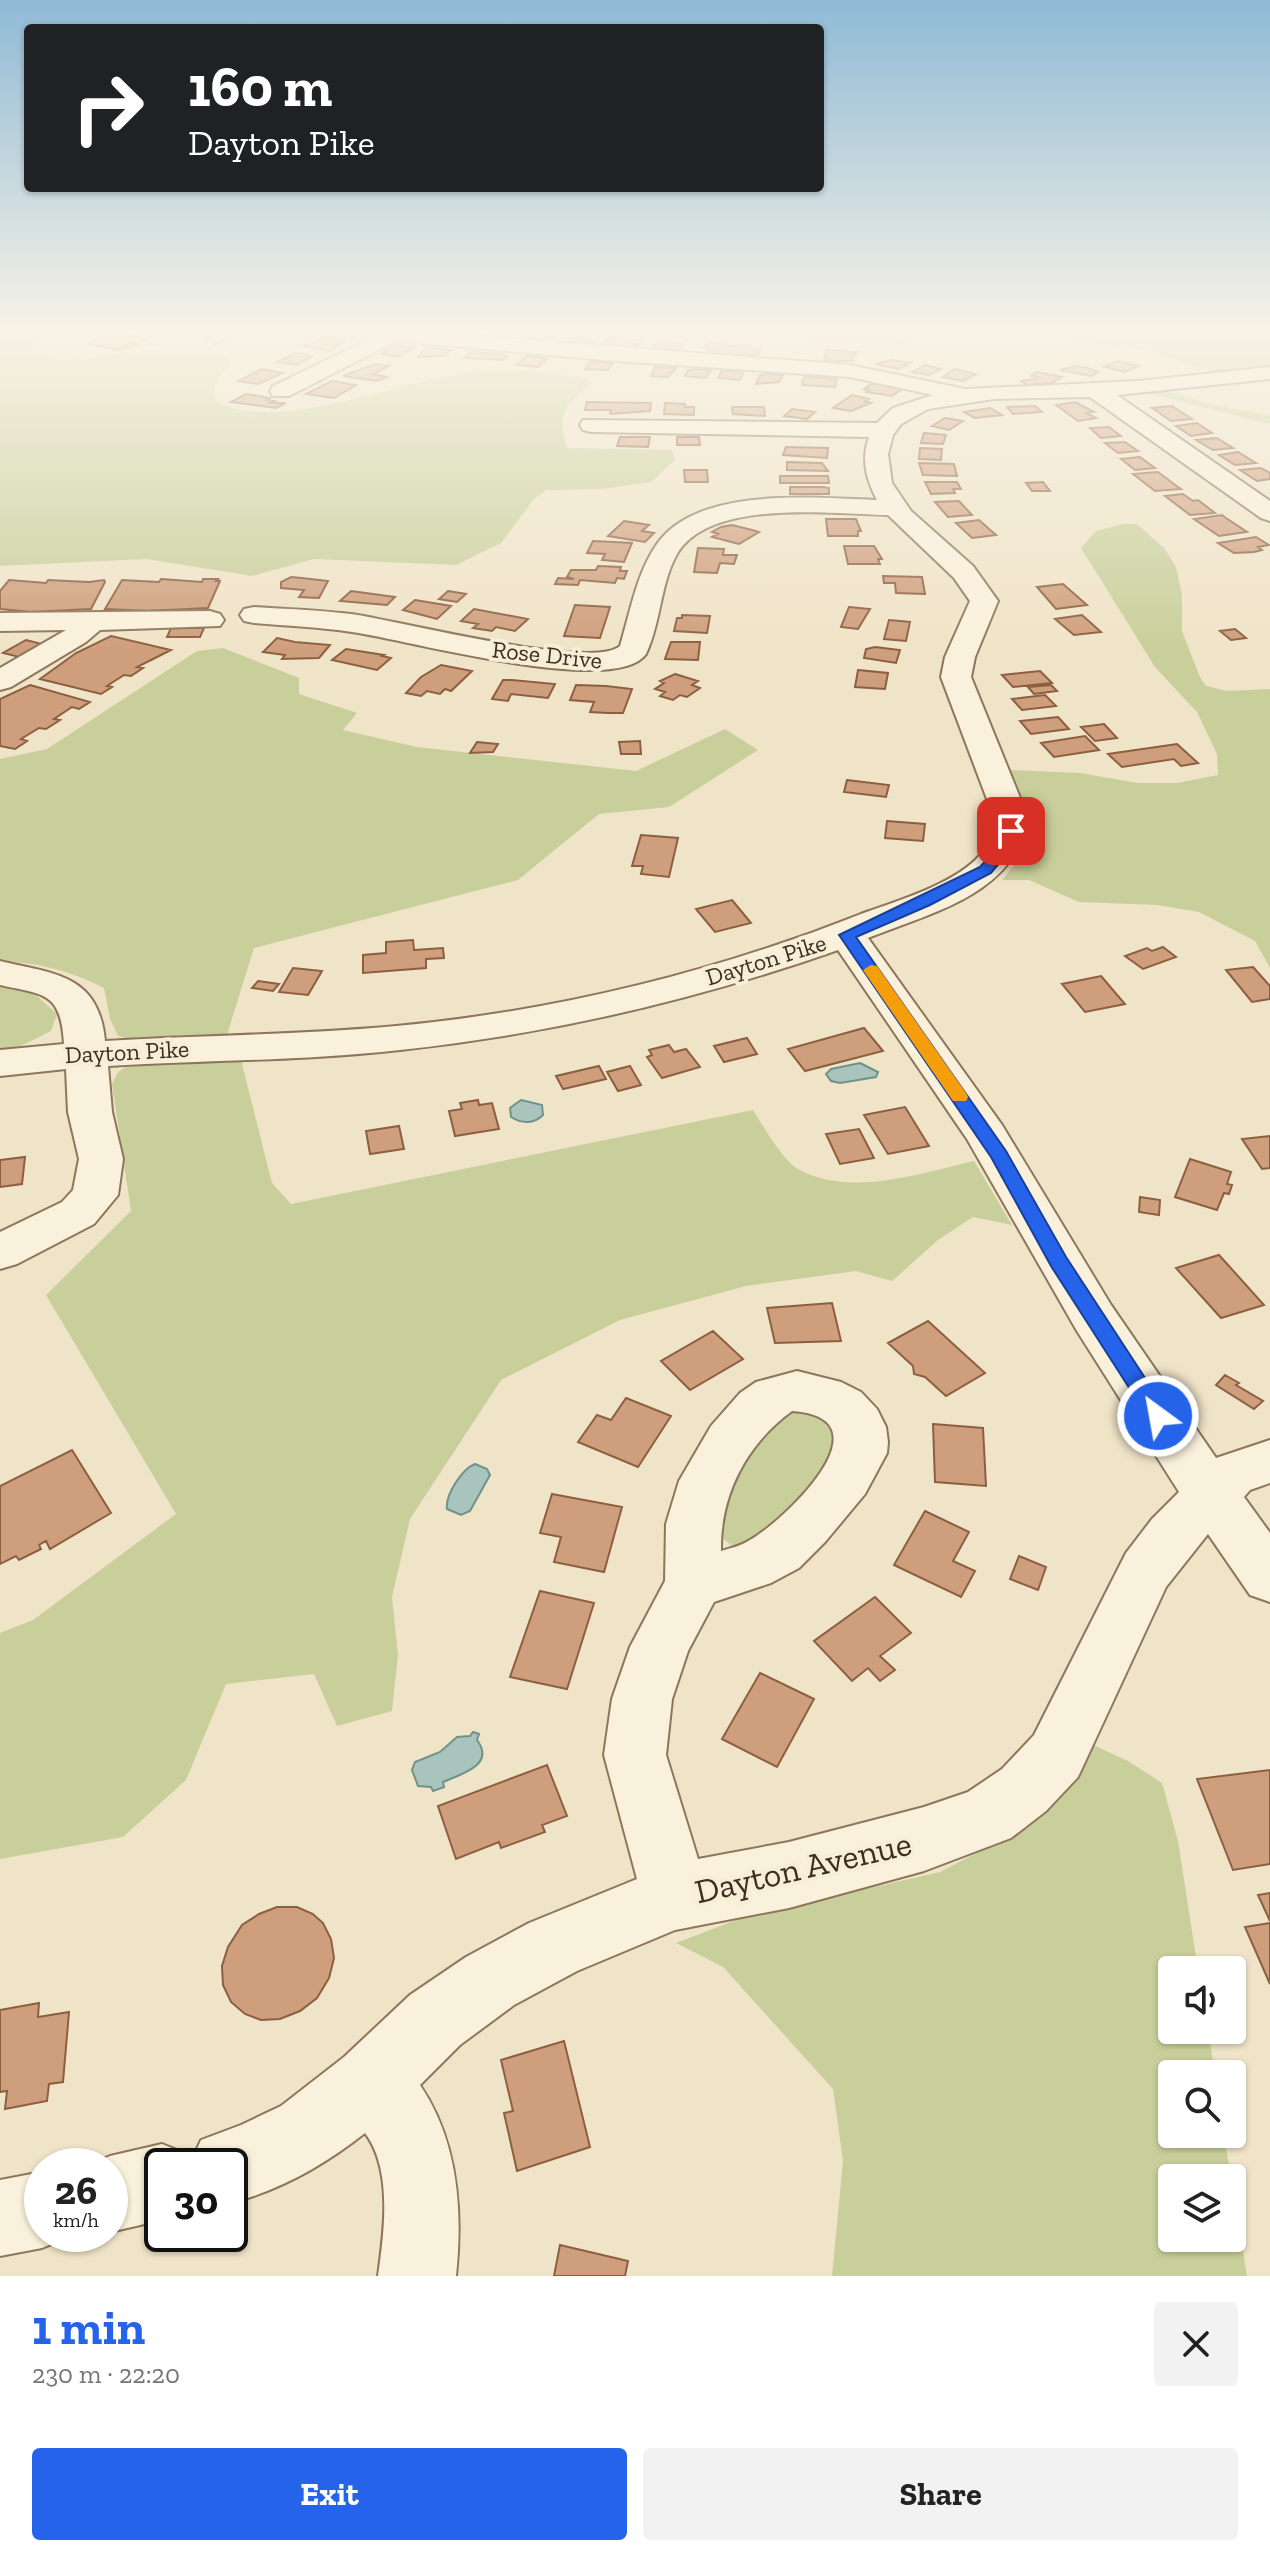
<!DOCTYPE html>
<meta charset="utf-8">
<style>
body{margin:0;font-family:"Zilla Slab",serif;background:#f2f2f2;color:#222;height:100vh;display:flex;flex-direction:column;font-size:30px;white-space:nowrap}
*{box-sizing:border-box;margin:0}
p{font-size:26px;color:#767676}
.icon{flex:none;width:44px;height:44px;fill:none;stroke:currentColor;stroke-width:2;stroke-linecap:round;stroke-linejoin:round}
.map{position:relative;height:2276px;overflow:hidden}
.drawer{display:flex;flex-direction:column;background:#fff;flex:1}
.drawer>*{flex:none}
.guide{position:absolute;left:24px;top:24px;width:800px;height:168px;border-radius:8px;box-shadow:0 2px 6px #0004;background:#202124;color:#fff;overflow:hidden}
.controls{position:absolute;left:1158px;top:1956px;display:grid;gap:16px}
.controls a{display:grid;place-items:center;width:88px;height:88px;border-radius:8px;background:#fff;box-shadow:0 2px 6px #0004;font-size:40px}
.speed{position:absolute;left:24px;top:2148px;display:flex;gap:16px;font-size:40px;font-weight:700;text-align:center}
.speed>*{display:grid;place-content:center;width:104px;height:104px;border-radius:50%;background:#fff;box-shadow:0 2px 6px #0004;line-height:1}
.speed small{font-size:20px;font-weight:400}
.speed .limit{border:4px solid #111;border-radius:12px;background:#fff;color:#111}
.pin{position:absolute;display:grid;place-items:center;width:68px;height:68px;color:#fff;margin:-34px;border-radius:16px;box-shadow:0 4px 12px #0006}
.me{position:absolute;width:88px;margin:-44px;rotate:328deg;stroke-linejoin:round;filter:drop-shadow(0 0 6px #0008)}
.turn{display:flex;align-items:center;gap:28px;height:168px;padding:0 32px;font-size:36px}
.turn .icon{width:104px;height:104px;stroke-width:2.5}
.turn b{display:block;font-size:56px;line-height:68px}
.round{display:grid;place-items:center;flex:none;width:84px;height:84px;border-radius:8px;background:#f2f2f2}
.headline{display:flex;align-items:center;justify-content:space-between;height:136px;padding:0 32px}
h1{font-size:48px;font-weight:700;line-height:60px;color:#2563eb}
.action{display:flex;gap:16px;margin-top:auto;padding:16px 32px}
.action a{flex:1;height:92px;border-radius:8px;background:#2563eb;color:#fff;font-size:32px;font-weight:700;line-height:92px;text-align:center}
.action a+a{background:#f2f2f2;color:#222}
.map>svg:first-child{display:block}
.green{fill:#c9cf9b}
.water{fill:#a9c4bc;stroke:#6f938a;stroke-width:2}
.building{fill:#cf9f7d;stroke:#8d5f41;stroke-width:2}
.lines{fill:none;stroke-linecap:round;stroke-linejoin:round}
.minor-casing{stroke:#8d765c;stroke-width:4}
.minor{fill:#faf1dc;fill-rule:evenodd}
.route{fill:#2563eb;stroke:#184099;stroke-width:2}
.slow{fill:#f59e0b}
.labels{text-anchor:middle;stroke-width:8;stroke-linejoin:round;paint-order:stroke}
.far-street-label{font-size:24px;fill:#3d2e20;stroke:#f7eed8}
.near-street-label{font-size:34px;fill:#3d2e20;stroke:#f7eed8}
</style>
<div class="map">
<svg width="1270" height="2276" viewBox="0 0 1270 2276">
<rect width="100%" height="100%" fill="#f0e4c8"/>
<path class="green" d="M0,332h73l-38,9 4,12 24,8 119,-15 27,1 22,15 -16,22v17c65,36 199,-27 272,-30 30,-2 62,3 92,6l14,5c-27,21 -38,32 -26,66l105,2 3,10 -24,22 -49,7 -56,1 -12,9 -33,44 -45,22 -142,-6 -62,17 -106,-17 -146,7z
M712,332h219l-26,12 -135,-4z
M1011,332h259v37l-42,6 -84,-24z
M1160,388l45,15 65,13v8l-134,-34z
M1123,524h14l27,24 12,19 6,28v36l18,46 6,9 21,5 43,-2v279l-15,-27 -56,-29 -42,-7 -78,-3 -50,-22h-27c39,-43 29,-62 8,-110l70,3 58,10h39l41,-8 -1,-21 -20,-42 -42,-45 -74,-119 15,-17z
M223,648l76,30v16l58,19 -14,17 74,17 219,24 89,-42 33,21 -89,57 -70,7 -81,66 -264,68 -28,90 -91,2 -17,-4 -8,-17 -6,-31c-31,-16 -68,-27 -104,-26v-203l47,-10 150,-98z
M0,983l37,13 20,18 -6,17 -30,15 -21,4z
M241,1060l31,123 19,21 462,-94c10,16 30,51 45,59 52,29 123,4 176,-8l38,64 -39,-8 -35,23 -46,41 -36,-10 -110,15 -126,34 -119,60 -91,139 -18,78 6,58 -6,56 -55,15 -23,-52 -88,10 -40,96 -63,57 -123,22v-226l33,-13 143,-106 -130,-219 85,-84 -19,-127 6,-12 9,-6z
M791,1406c16,6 42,10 45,29 3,22 -52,88 -70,101 -8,6 -19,10 -27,15l-17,-13c0,-34 12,-78 35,-104 10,-11 23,-19 34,-28z
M1093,1745l35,16 34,22 16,58 20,129h-26v60h36l7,44h-43v60h52l7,44h-59v60h60v-55l15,93h-415l11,-115 -10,-72 -110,-122 -47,-24 68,-26 196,-45 93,-49 30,-29z"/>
<path class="water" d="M860,1063l18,9 -2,5 -36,6 -9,-2 -5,-7 5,-5z
M521,1100l21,5 1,10c-9,9 -21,9 -32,2l-1,-9z
M475,1464l12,5 3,6 -20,36 -9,4 -14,-6c-2,-14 15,-40 28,-45z
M473,1732l6,2 -2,6c19,25 -16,34 -34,42l1,5 -11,4 -2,-4 -13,-1 -6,-16 3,-8 25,-10 17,-15 13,-1z"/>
<path class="building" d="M118,333l30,6 -13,2 -5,2 10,2 -23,5 -29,-6z
M534,333h25l-10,9 -24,-2z
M572,333l16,1 -4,5 12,1 -4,5 -29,-2z
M326,337l17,2 -5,3h5l-14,9 -26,-5z
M608,337l15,2 18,1 -6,8 -33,-2z
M663,342l20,1 -4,8 -27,-2 3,-5z
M713,343h13l-1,3 25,-1 -2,3 13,1 -3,5 -13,2 -38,-3 3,-5 -6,-1 2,-3z
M396,345l18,3 -17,9 -16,-3z
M426,347l26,3 -8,6 -26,1z
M827,350l30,2 -1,4 -6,-1 3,6h-14l-15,-1z
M471,352l30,2 7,2 -6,4 -38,-2z
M296,353l16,3 -15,9 -20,-3z
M527,356l11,1 9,2 -9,8 -21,-2z
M892,360l18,3 -11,6 -24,-5z
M1118,361l20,5 -13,6 -21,-5z
M590,362h12l10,2 -4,6 -23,-1z
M375,364l14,2 -16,8 14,3 -10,4 -34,-5z
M925,365l16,4 -12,6 -17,-3z
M1075,366l13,2 10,4 -7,4 -31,-6z
M655,367l21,1 -8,9 -17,-1z
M262,369l21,4 -25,11 -19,-3z
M955,369l21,5 -13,7 -20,-4z
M688,370l7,-1 16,1 -5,8 -21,-2z
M722,371h16l5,2 -3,7 -22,-2z
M1037,372l25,5 -10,6 -25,2 -6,-4 13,-2 4,-2 -7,-1z
M768,374l15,1 -4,7 -23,2 4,-9z
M804,376l26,2 7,2 -2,7 -33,-2z
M332,381l24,4 -22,13 -28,-4z
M880,383l12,2 -2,2 12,2 -10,7 -26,-4 3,-2 -5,-1 7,-5z
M246,394l24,4 -3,2 7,1 -5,2h17l-10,5 -45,-6z
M852,395l17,4 -4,3 6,1 -20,8 -18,-3z
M587,402l64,1 -1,8 -40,3 1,-4h-26z
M1075,402l19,10 -8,1 10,5 -18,3 -22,-16z
M665,403l20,1v3h9v8l-30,-1z
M1035,406l7,6 -29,2 -6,-7z
M1172,406l20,13 -21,2 -19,-13z
M732,407h32l1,9 -32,-2z
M990,408l12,7 -27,3 -11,-6z
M792,409l23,3 -8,7 -23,-3z
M945,418l18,3 -14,9 -17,-4z
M1197,423l15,10 -21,3 -15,-10z
M1109,427l12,9 -20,2 -11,-10z
M924,433l22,2 -3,9 -22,-1z
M620,437h30l-2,10 -31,-1z
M677,437h22l1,8h-23z
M1217,438l16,10 -20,2 -17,-10z
M1125,442l13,9 -20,2 -13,-10z
M786,447l42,1 -1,10 -44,-3z
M920,448l22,1 -1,11 -22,-1z
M1238,452l18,11 -21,2 -16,-10z
M1140,457l15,11 -20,2 -14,-11z
M787,462l35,1 6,8 -41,-1z
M919,463l35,1 3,12 -34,-1z
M1261,468l9,5v6l-13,2 -17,-11z
M684,470h23l1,12h-23z
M1158,472l20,15 3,2 -26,2 -22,-17z
M780,476h48l1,7h-49z
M925,482h32l4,7h-8l2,4 -24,1z
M1043,482l7,9h-18l-6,-8z
M790,487h33l6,1v6h-39z
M1183,494l10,7 5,-1 17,13 -25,2 -25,-19z
M959,501l13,14 -24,2 -13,-15z
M1222,515l4,3 21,14 -28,4 -25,-17z
M826,519h30l5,12h-3v5h-30z
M979,520l17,15 -24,3 -16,-15z
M624,521l25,4 -7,6 12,2 -9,9 -37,-6z
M732,525l20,5 7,2 -20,12 -27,-7 6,-3 -6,-2 9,-5z
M1256,537l13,8 -11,2 4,3 -8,2 -20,1 -16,-10z
M593,541l39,2 -8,19 -22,-2 3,-6 -18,-1z
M844,546h30l8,13h-4l2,5h-32z
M698,548l26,1 -1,6h14l-3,9 -14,-1 -3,10 -23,-1z
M598,566l23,1 -1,4h7l-3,8 -7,-1 -2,5 -35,-3 -2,5 -23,-1 3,-6 16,1 -7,-2 4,-7h25z
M883,576l39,1 3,17 -29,-1 -1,-10h-11z
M291,577l11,1 26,3 -9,17 -20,-1 5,-7 -23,-2v-6z
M161,579l41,3 1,-3h15l-2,2h4l-12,27 -60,3 -43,-2 17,-29 37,2z
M9,580l37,3 2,-3 41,2 15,-2 1,2 -14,27 -60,3 -31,-3v-18z
M1063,584l24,21 -31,4 -19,-22z
M351,591l44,6 -8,8 -47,-4z
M448,591l18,3 -9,8 -18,-3z
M415,600l36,6 -14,13 -34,-9z
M575,605l35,2 -10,31 -36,-2z
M849,607l21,2 -12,20 -17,-2z
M474,609l54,10 -13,12 -19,-4 -4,4 -19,-3 5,-4 -17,-3z
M682,615l28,1 -3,17 -33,-2 3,-13h5z
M1082,615l19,17 -27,3 -19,-16z
M889,620l21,2 -4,19 -22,-2z
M171,628h33l-4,9h-33z
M1235,629l11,9 -15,2 -11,-9z
M111,636l60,14 -34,17 6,1 -12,8 -7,-1 -17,11 5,1 -11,7 -61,-15 36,-26z
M277,638l18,4 35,3 -11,13 -37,1 3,-4 -22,-3z
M26,640l16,4 -23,13 -16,-4z
M671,642h29l-2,18 -33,-1z
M875,647l25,3 -4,13 -32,-5 2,-9z
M346,649l38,6 -2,1 9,2 -14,12 -45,-10z
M441,665l31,6 -21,20 -6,-2 -5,5 -13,-3 -6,5 -15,-3 15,-16z
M858,670l30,3 -3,16 -30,-2z
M1040,671l12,12 -39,4 -11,-12z
M675,674l23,7 -6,4 8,3 -13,9 -7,-2 -7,5 -13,-4 5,-4 -10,-3 9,-6 -4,-2z
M503,680h9l43,4 -7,14 -37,-4 -3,7 -16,-2z
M30,685l60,17 -11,7 -7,-2 -18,12 6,1 -14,9 -7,-1 -18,11 6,2 -12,8 -15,-3v-47z
M576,685l30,1 26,3 -9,24h-15l-18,-1 4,-10 -24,-2z
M1051,685l6,6 -23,3 -6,-7z
M1045,695l11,11 -34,4 -10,-11z
M1058,717l11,12 -38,5 -11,-13z
M1104,724l13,14 -22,3 -14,-14z
M1085,736l14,14 -45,7 -13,-14z
M640,741l1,13h-20l-2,-12z
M477,742l21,2 -5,8 -23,1z
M1177,744l21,19 -17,3 -7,-7 -52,8 -14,-13z
M847,780l42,5 -3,12 -42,-5z
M887,821l38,3 -2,17 -38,-3z
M641,835l37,3 -9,39 -28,-3 2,-8h-11z
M732,900l19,23 -36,9 -19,-23z
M413,940l1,10 29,-2 1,10 -18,1v9l-63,5v-18l23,-2v-11z
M1163,947l13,10 -33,12 -18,-13 22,-8 5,3z
M1253,967l17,19v13l-18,3 -26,-32z
M293,968l29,3 -14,24 -29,-3z
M1101,976l24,28 -40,8 -23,-28z
M258,981l21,3 -6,7 -21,-3z
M864,1028l19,23 -78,20 -17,-22z
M747,1038l10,16 -33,8 -10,-16z
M669,1045l5,7 12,-3 14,18 -38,11 -15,-21 5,-2 -3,-5z
M599,1066l7,13 -43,10 -7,-13z
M630,1066l11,19 -23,6 -11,-19z
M478,1100l1,5 13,-2 7,26 -44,7 -6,-25 13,-2 -2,-6z
M905,1107l24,39 -41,8 -24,-39z
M399,1126l5,23 -34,5 -4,-23z
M859,1129l15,29 -34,6 -14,-30z
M1270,1136v32l-8,1 -20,-30z
M25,1157l-3,27 -22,3v-27z
M1190,1159l41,13 -4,12 5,1 -3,9 -5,-1 -7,17 -42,-13z
M1140,1197l20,3 -1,15 -20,-3z
M1219,1255l45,50 -43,13 -45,-50z
M832,1303l9,38 -66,2 -8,-35z
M928,1321l57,52 -39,23 -21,-19 -11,-3 -1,-8 -25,-23z
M713,1331l30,28 -53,31 -29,-29z
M1225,1375l14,8 -3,2 27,16 -9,8 -38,-24z
M626,1398l45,18 -33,51 -60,-25 19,-27 14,5z
M933,1424l50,4 3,58 -51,-4z
M72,1450l39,63 -61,36 -4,-8 -7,4 2,4 -22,11 -3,-4 -16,8v-78z
M552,1494l70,13 -18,65 -50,-10 7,-25 -21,-4z
M925,1511l44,21 -16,29 22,10 -14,26 -67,-32z
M1019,1556l27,11 -8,23 -28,-11z
M540,1591l54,12 -27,86 -57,-12z
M875,1597l36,36 -31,23 15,14 -15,11 -12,-13 -16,13 -38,-40z
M760,1673l54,26 -37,68 -55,-28z
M547,1765l20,51 -25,9 3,7 -44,16 -2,-6 -43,17 -18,-53z
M1270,1770v94l-37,6 -36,-91z
M1270,1893v28l-12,-26z
M277,1907h20l16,7 10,9 8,16 3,19 -5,20 -12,20 -17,13 -20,8 -19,1 -16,-6 -14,-12 -8,-17 -1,-19 6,-19 14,-22 17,-11z
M1270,1923v61l-25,-57z
M39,2003l-1,14 31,-5 -6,70 -14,2 -2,17 -42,8 2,-18 -7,1v-82z
M564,2041l26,106 -73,24 -13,-58 9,-2 -12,-51z
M560,2245l68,16 -3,15h-71z"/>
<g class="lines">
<g class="minor-casing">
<path id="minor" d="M237,332l-21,11 -10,-6 4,-5z
M349,332h80l421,33 115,24 173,-8 132,-14v12l-153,16 153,106v20l-9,-3 -171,-121 -96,2 -66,10 -27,15 -8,11 -5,19 4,29 19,28 62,55 25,35 -23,56 -4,20 56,138c-7,78 -97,98 -159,123l134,187 109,180 105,153 54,-18v43l-20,7 -6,7 26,36v69l-20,-7 -42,-61 -42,53 -88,190 -32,34 -35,27 -87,33 -135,37 -114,22 -98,41 -63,34 -54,40 -40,40c38,56 43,125 36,191h-78c6,-43 15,-106 -13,-143 -39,31 -86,58 -135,70v-37h-68v54l-52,12v-66h-24l24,-10 52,-12 27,11 2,7 10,-22 40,-15 40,-19 63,-49 66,-62 56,-38 63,-34 108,-44 -33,-124 8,-56 18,-52 35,-66 1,-57 13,-43 32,-55 29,-33 16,-11 41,-11 44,11 20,10 16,17 9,18 2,15 -1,11 -22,41 -40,48 -26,26 -28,15 -57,19 -26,49 -16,48 -6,56 32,104 91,-17 135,-35 44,-15 34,-23 32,-34 92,-182 26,-34 27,-27 -102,-161 -110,-192 -129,-189c-142,50 -288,84 -438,100 -97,11 -195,10 -292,16l4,46 11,47 -5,36 -24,29 -77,40 -17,5v-37l62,-30 11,-12 6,-31 -11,-47 -2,-43 -66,7v-26l64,-6c-3,-52 -19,-49 -64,-59v-24c54,13 99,13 105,80 97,-6 195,-6 291,-15 160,-15 316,-53 465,-112 36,-13 101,-32 123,-64 7,-11 7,-23 9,-35l-52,-138 4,-20 25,-56 -16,-23 -66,-63c-55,-1 -178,-17 -211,39 -17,30 -16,69 -31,100 -31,44 -242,-15 -294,-22 -32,-5 -65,-6 -98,-9l-10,-2 -4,-6 4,-6 10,-2c32,2 65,3 97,7 46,6 241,57 269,32 10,-33 16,-70 35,-99 39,-62 159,-49 222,-47 -11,-21 -16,-40 -8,-63l-278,-5 -8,-2 -3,-5 3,-5 294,3 16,-15 40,-13 -83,-18 -234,-16 -219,-20 -108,55h-16l-3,-5 3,-5 97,-47 -18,-3zM792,1411c100,7 -7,109 -42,129 -9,6 -19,8 -29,11 -1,-57 26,-107 71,-140z
M210,611l10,3 4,6 -4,6 -120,4 -14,12 -75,45 -11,3v-22l66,-38 -66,1v-18z
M42,2172v62h28l-1,3 -27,11 -42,8v-76z"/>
</g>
<use href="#minor" class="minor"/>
</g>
<linearGradient id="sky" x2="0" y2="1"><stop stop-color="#8fbad6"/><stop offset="0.51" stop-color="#f8f3e6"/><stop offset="1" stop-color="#f8f3e6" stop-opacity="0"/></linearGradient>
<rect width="1270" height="651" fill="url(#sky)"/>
<path class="route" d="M1011,827l7,4 -5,16 -22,26 -61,32 -74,32 150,214 60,106 100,153 3,6 -3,6 -8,2 -7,-2 -100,-156 -60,-109 -152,-222 141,-68 19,-21 7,-18z"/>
<path class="slow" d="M871,965l6,1 89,127 2,4 -2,4h-13l-90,-131z"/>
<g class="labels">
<g class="far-street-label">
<text transform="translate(547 655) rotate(6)" y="8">Rose Drive</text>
<text transform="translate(766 960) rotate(-17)" y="8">Dayton Pike</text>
<text transform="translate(127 1052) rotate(-3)" y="8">Dayton Pike</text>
</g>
<g class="near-street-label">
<text transform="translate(803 1867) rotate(-13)" y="12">Dayton Avenue</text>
</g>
</g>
</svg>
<div class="controls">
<a><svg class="icon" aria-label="sound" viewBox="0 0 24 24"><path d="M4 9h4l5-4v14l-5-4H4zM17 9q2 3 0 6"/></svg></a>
<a><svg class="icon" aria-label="search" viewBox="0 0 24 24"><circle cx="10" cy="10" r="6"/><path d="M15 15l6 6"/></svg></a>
<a><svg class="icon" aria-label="layers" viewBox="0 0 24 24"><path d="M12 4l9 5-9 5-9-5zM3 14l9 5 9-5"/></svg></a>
</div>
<div class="speed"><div>26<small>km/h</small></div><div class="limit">30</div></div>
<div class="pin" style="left:1011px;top:831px;background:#d93025"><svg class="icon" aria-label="arrive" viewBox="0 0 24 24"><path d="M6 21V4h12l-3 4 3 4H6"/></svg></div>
<svg class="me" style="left:1158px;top:1416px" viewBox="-20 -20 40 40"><circle r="17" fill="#2563eb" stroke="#fff" stroke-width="3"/><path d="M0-11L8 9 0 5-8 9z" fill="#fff"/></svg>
<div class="guide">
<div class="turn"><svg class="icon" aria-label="right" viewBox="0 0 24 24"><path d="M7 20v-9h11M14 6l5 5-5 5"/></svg><div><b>160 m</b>Dayton Pike</div></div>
</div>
</div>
<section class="drawer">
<div class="headline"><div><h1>1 min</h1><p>230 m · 22:20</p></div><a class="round"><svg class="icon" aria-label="close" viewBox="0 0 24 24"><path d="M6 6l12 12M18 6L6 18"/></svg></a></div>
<div class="action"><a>Exit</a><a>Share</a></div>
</section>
